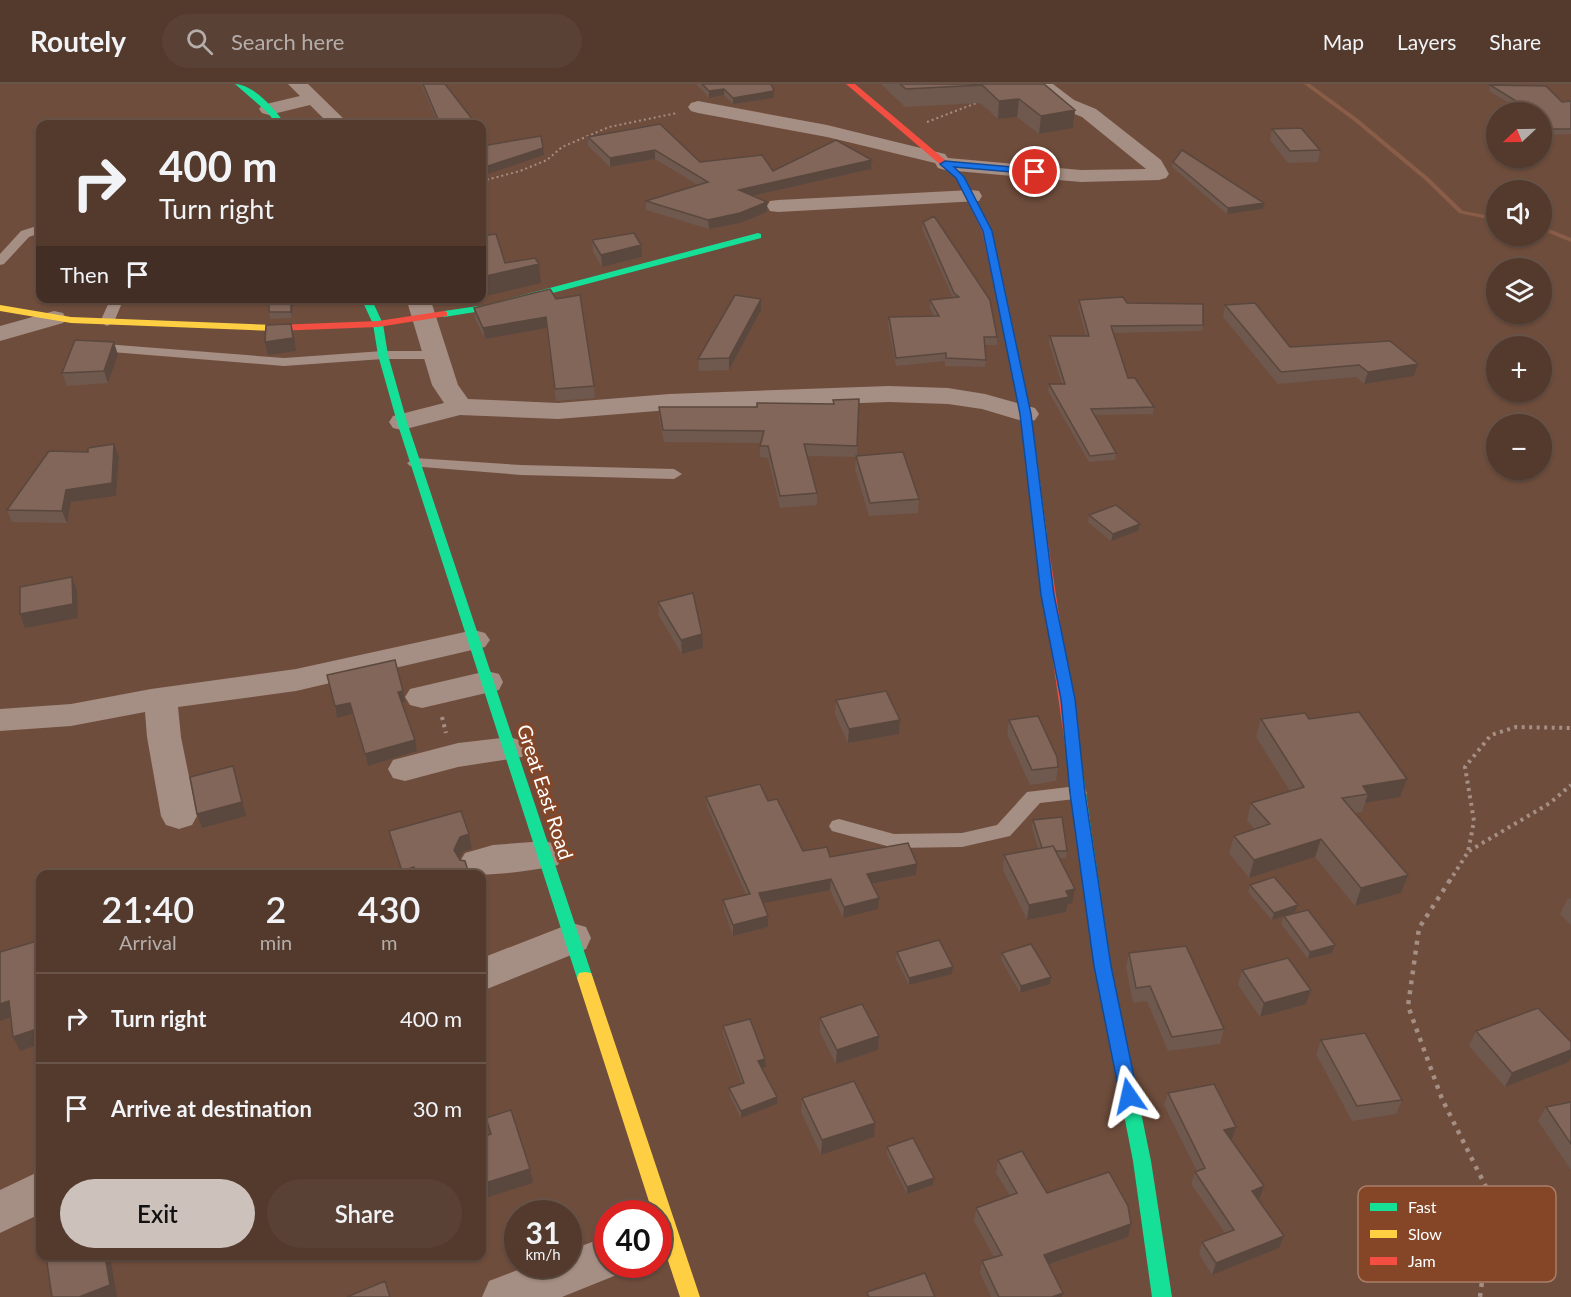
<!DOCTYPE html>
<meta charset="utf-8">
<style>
body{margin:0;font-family:Lato,sans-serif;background:#594135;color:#f1f3f6;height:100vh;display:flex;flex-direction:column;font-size:22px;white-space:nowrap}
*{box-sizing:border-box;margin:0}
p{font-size:20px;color:#b5adaa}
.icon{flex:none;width:33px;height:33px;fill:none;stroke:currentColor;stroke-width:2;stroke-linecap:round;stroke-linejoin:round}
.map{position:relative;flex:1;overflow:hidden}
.sheet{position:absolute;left:36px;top:786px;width:450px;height:390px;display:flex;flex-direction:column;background:#533a2d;border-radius:12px;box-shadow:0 2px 4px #0004,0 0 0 2px #695449}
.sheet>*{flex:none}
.top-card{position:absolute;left:36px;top:36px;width:450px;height:183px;border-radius:12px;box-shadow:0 2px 4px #0004,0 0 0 2px #695449;background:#533a2d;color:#f1f3f6;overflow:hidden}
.needle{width:39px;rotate:248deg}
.buttons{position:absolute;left:1486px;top:18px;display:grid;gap:12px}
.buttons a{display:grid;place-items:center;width:66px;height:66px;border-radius:50%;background:#533a2d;box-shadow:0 2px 4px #0004,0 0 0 2px #695449;font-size:30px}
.speed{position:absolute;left:504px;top:1116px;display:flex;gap:12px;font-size:30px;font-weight:700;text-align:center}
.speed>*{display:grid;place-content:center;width:78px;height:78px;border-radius:50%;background:#533a2d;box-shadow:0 2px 4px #0004,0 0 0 2px #695449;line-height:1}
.speed small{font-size:15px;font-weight:400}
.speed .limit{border:9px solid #d22;background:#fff;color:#111}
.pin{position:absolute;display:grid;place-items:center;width:51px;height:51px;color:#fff;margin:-26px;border:3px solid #fff;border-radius:50%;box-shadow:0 2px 6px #0007}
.me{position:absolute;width:66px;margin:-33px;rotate:349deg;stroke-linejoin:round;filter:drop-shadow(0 0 4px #0008)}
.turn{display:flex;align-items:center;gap:21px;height:126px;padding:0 24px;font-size:27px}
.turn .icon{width:78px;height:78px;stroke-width:2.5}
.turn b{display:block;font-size:42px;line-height:51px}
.then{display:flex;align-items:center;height:57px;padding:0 24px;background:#0003;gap:12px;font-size:22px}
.eta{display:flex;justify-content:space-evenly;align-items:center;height:102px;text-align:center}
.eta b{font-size:36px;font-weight:600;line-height:42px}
.primary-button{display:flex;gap:12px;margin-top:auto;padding:12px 24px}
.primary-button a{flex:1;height:69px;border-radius:36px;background:#cdc1bb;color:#111;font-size:24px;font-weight:600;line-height:69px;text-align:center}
.primary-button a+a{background:#594135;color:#f1f3f6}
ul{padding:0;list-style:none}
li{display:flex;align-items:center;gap:18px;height:90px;padding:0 24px;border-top:2px solid #695449}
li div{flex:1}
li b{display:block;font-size:22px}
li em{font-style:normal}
header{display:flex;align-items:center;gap:36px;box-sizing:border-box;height:84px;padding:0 30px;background:#533a2d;border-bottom:2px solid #695449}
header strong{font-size:28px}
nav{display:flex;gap:33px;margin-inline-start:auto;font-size:21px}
.search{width:420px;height:54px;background:#594135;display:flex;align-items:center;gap:15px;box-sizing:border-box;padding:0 21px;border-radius:33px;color:#b5adaa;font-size:22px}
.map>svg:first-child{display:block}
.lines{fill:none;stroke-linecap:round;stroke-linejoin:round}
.stream{fill:#895d47;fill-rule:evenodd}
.path-far2{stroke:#a58e83;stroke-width:2;stroke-dasharray:2 3;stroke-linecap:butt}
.path-far1{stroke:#a58e83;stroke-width:4;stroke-dasharray:3 4.5;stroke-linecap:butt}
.path{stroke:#a58e83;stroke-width:4.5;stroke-dasharray:4 6;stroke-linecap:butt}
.lane{fill:#a58e83;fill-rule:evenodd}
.street{fill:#a58e83;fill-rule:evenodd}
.fast{fill:#16e098;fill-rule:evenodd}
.slow{fill:#ffcf43;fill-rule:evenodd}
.jam{fill:#f24e42;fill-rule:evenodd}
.wall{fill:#6f584d}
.shaded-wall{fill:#5a473e}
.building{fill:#816659;stroke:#5a473e;stroke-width:1.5}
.route{fill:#1a73e8;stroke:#114b97;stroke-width:1.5}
.labels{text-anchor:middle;stroke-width:6;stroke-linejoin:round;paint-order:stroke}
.street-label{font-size:20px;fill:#fff;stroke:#844627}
.key{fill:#844627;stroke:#a97e68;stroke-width:1.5}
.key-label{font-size:16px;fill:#fff}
</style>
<header>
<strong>Routely</strong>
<div class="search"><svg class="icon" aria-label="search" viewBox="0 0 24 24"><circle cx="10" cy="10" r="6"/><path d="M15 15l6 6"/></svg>Search here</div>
<nav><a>Map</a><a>Layers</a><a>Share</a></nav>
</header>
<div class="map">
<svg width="1571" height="1213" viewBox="0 0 1571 1213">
<rect width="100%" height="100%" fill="#6f4d3c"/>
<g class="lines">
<path class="stream" d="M1304,0h6l48,35 71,59 34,33 34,6v4l-38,-8 -34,-33 -71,-59z
M1542,142l29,12v4l-29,-12z"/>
<path class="path-far2" d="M927,38l52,-20
M482,97l38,-10 27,-11 15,-13 47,-20 68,-14"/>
<path class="path-far1" d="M442,633l4,16
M1469,767l81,-48 21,-18
M1449,798l19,-30 6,-31 -9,-54 26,-32 25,-8 55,1"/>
<path class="path" d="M1450,796l-31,48 -11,78 34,93 45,90 1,47 -8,61"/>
<path class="lane" d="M40,141v8l-11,4 -25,27 -4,1v-11l21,-23z
M111,214h13l-10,24 -7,4 -7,-4z
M92,259l192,15 99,-7h54l7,4 -7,4h-54l-99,7 -197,-16 -2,-3 2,-3z
M415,374l106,7 153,4 8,5 -8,5 -153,-4 -111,-9 -3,-3z
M1077,702l7,2 3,5 -3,5 -44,5 -30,33 -48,11 -68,1 -62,-17 -3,-5 3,-5 7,-2 55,15 68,-1 35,-8 30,-33z"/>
<path class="street" d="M288,0h20l41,40h-20l-19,-19 -41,10 -7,-2 -3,-4 3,-4 38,-9z
M1032,0h21l21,16 22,9 65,51 8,14 -3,4 -7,2 -78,2 -136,-12 -7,-2 -3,-5 -108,-26 -129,-24 -7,-2 -3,-4 3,-4 7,-2 129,24 118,29 3,4 133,12 65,-1 -64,-52 -22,-9z
M971,106l8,1 3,5 -3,5 -201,11 -8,-1 -3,-5 3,-5 8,-1z
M406,214h24l28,87 10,14 90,4 111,-9 220,-8 59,2 37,6 50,14 4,6 -4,6 -9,2 -44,-13 -34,-5 -59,-2 -220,8 -111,9 -98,-4 -58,15 -9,-2 -4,-6 4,-6 51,-13 -12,-18z
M54,227l9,2 3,5 -3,5 -63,18v-15z
M474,546l11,3 5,7 -5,7 -189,44 -118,16 3,30 16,79 -5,9 -13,4 -13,-4 -5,-9 -14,-79 -2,-25 -74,14 -71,5v-22l71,-5 80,-15 145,-20z
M487,587l12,3 4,8 -4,8 -77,18 -12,-3 -5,-8 5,-8z
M510,653l12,4 5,8 -5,8 -64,10 -53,14 -12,-3 -5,-9 5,-9 65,-17z
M545,757l13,4 5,10 -5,10c-19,5 -76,13 -93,8l-6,-10 6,-10 28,-8z
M572,839l14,4 5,11 -5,11 -104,42v-33z
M40,1087v43l-40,19v-43z
M608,1152v28h20l-4,8 -62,25h-80l7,-16 44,-17h35v-13z"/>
<path class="fast" d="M235,0c18,0 41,26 50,40h-8l-11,-13z
M758,149l3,1v4l-273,72 -44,7 -5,-3 5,-3 41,-6z
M361,214h10l12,26 5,31 19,67 186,556 -2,5 -6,1 -6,-1 -2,-5 -180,-556 -19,-67 -5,-31z
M1073,663l7,5 31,214 40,195 21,136h-20l-19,-136 -38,-195 -29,-214z"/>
<path class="slow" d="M996,185l5,3 30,142 16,122 -6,4 -6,-4 -14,-122 -30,-142z
M0,221l71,12 205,8 5,3 -5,3 -205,-8 -71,-12z
M585,888l6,1 2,5 107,319h-20l-22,-67v-16h-5l-76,-236 2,-5z"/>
<path class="jam" d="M846,0h9l108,91 29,56 9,41 -2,2 -8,-2 -9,-41 -26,-53z
M444,227l3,1v4l-69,11 -102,4 -5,-3 5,-3 102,-4z
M1041,448l6,4 33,216 -7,5 -7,-5 -27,-189 -4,-27z"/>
</g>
<path class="wall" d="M421,0h24l31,40h-38z
M696,0h75l3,7v7l-41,6 -9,-9 -15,3z
M881,0h163l31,26 -2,18 -34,6 -22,-17 -19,2 -18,-16 -75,4z
M1490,1l72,17 9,-1v33l-22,1 -7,-7v-16h-18l-35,-21z
M660,40l40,38 73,9 99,-11 -1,9 -118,27 14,16 -27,11 -31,6 -63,-19v-9l52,-16 -43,-26 -45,8 -22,-21v-9z
M1272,45l48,21 -2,12 -30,1 -18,-23z
M1173,78l90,47 -36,5 -55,-47z
M923,138l74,115v8h-12l1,15 -1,7 -40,-1v-5l-49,5 -8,-41 1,-8h45l-4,-10v-7l23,-2 -31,-69z
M592,156l50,17 -40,10 -9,-15z
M550,205l44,97 1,12 -39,3 -9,-73 -62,11 -10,-20 -1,-11z
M291,215l2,6 -1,13 -22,1 -1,-7z
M1079,216l48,3 76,22 -1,6 -89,2 15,45 26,29 -1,7 -59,1 22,38 -1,7 -26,2 -41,-71 1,-7h13l-13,-41 1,-7h36l-8,-30z
M1225,221l65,42 128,17 -4,12 -50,8 -8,-7 -78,7 -55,-67z
M761,226l-32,60 -30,1 -1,-12z
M118,271l-10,28 -41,3 -5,-13z
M859,315l-2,57 62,43 -1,14 -49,3 -14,-47 1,-12 -49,-1 10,37v12l-37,3 -12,-50 -8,-1v-11l1,-3 -97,-1 -5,-24v-11h98l76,-3v-4z
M119,373l-3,39 -45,6 -4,21 -55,-1 -5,-12z
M1089,431l51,9 -2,7 -27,10 -23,-19z
M658,518l45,46 -21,6 -23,-38z
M327,591l78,27 -3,1 15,48 -49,15 -16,-52 -15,4z
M836,616l64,20 -1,14 -51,9 -13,-29z
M1261,635h48l98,60 -7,18 -35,6 -3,9 -8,1 47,80 -46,13 -40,-49 -66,21 -20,-25 5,-17 20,-7 -7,-9 4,-17 39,-12 -34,-54z
M1009,636l49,47 -2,14 -26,4 -23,-51z
M706,713l62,4 35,50 113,24 -44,9 6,25 -35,9 -13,-28 -67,13 5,13v11l-35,9 -9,-25 -1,-11 23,-5 -39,-88z
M1033,736l34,31 -1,7h-7l13,46h-4l-2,8 -39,8 -24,-50 1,-15 34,-6 -6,-22z
M389,747l83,18 -9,3 -3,7 9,15h-67l-9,-28z
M1250,801l48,20 -3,7 -23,8 -24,-28z
M1571,814v27l-11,-11 7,-14z
M1284,832l51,29 -3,8 -24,6 -27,-35z
M897,868l56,15 -1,7 -43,11 -13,-26z
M1002,869l49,24 -1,7 -30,9 -19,-33z
M1129,869l95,76 -4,15 -52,7 -21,-50 -14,2 -7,-36z
M1242,886l69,20 -5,14 -46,13 -22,-32z
M820,934l59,18 -1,14 -42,14 -16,-32z
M723,942l42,33 1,8 -4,1 15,29v7l-36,14 -11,-22 -1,-8 13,-4 -19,-50z
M1476,947l93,31 -64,25 -36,-41z
M1321,956l81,60 -6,14 -44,7 -36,-67z
M1168,1009l64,46h-1l33,47 -4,12 -2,1 26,37 -5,12 -67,27 -13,-21 3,-12 23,-9 -34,-49 4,-12 2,-1 -33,-66z
M802,1014l72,39 -53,18 -20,-43z
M1571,1018v68l-33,-49 8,-14z
M887,1063l47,31 -1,7 -26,9 -20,-40z
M998,1076l49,33 84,31 -3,13 -80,28 15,28 -1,4h-71l-11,-24 2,-12 12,-4 -20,-36 2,-13 34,-12 -14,-23z"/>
<path class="shaded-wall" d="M724,5v6l-15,3v-7z
M774,7v7l-41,6v-6z
M1019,15l-2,18 -19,2 1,-18z
M1075,26l-2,18 -34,6 2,-18z
M482,52h3l1,7 -4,1z
M543,64l1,7 -62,21v-8z
M655,66v9l-45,8v-9z
M872,76l-1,9 -132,30v-9z
M767,118v10l-27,11 -31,6 -1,-9z
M1264,119l-1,6 -36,5 1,-6z
M641,161l1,12 -40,10 -1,-12z
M539,180l2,19 -59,14v-20z
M459,214h16l-16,4z
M291,215l2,6 -1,13 -1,-6z
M761,215v11l-32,60v-12z
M546,233l1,11 -62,11 -2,-11z
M291,240l3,12 2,15 -28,4 -3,-13z
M114,258l4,13 -10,28 -4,-12z
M1418,280l-4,12 -50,8 4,-12z
M114,360l5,13 -3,39 -45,6 -4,21 -5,-12 4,-21z
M1140,440l-2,7 -27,10 2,-7z
M72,493l5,14 1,27 -53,10 -5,-14z
M702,550l1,14 -21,6 -1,-14z
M403,607l2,11 -4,1 -3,-11z
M350,619l2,11 -15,4 -2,-12z
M900,636l-1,14 -51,9 1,-14z
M415,656l2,11 -49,15 -3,-12z
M233,682l13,50 -44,12 -5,-14z
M1407,695l-7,18 -35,6 3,-9 -5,-8z
M469,750l3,15 -9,3 -6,12 -3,-14 6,-13z
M1321,755l-6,18 -66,21 5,-18z
M917,780l-1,11 -50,10 1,-11z
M414,783l1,7h-12l-1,-3z
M1408,791l-7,18 -46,13 6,-18z
M831,795l-1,11 -71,14v-11z
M1075,805l-3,15h-4l-2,8 -39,8 2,-15 37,-14z
M879,814l-1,11 -35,9 1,-11z
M1298,821l-3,7 -23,8 2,-7z
M768,832v11l-35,9v-11z
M1335,861l-3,8 -24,6 2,-7z
M953,883l-1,7 -43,11v-7z
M1051,893l-1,7 -30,9 1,-7z
M1311,906l-5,14 -46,13 4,-14z
M9,917l7,14 -16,6v-17z
M40,944v16l-20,7 -7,-14z
M879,952l-1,14 -42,14 1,-14z
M1571,966v8l-2,4 -64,25 7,-14z
M765,975l1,8 -8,2v-8z
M777,1013v7l-36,14v-7z
M875,1039l-1,14 -53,18 1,-15z
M1236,1043l-4,12 -12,3 4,-12z
M530,1085l3,14 -51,16v-15z
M934,1094l-1,7 -26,9v-7z
M1264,1102l-4,12 -12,5 4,-12z
M1131,1140l-3,13 -87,30 3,-12z
M1284,1152l-5,12 -67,27 4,-12z
M105,1172h5l7,41h-38z
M1063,1209l-1,4h-10z"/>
<path class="building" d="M423,0h22l31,40h-36z
M702,0h69l3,7 -41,7 -9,-9 -15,2z
M900,0h144l31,26 -34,6 -22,-17 -20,2 -17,-16 -76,4z
M1490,1l56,1 16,16 9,-1v28h-20l-9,-8v-9h-9l-4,-3z
M660,40l40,38 62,-7 11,16 63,-31 36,20 -133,30 28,12 -27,11 -32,7 -62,-19 62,-19 -53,-32 -45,8 -22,-21z
M1301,44l19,22 -30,1 -18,-22z
M541,52l2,12 -61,20v-22z
M1182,66l82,53 -36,5 -55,-46z
M934,132l56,84 7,37h-13l2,23 -40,-2v-5l-50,5 -7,-41 50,-1 -9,-16 29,-3 -5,-4 -31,-71z
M634,149l7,12 -40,10 -9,-15z
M496,150l9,29 30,-5 4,6 -57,13v-41z
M550,205l6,10 24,-4 14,91 -39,3 -9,-72 -63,11 -9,-20z
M735,211l26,4 -32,59 -31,1z
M1123,213l4,6 76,1v21l-92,1 17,52h7l19,29 -63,2 25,44 -26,3 -41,-72h16l-15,-48h39l-10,-36z
M291,215v13h-22v-11z
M1255,219l35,44 100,-6 28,23 -50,8 -9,-7 -78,7 -56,-67z
M291,240l2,14 -28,4 1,-17z
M75,256l39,2 -10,29 -42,2z
M859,315l-2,47 -53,-2 13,49 -37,3 -12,-50h-8l4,-15 -101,-1 -4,-23h98v-4l77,1 -1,-4z
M114,360l-2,39 -46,7 -4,21 -55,-1 42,-59 39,1v-4z
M903,368l16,47 -49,4 -14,-47z
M1116,421l24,19 -27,10 -24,-19z
M72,493l1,27 -53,10v-27z
M693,509l9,41 -21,6 -23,-38z
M395,576l8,31 -5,1 17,48 -50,14 -15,-51 -15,3 -8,-31z
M886,607l14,29 -51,9 -13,-29z
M1359,628l48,67 -44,7 5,8 -26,4 66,77 -47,13 -40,-49 -67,21 -20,-24 36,-12 -19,-21 53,-16 -43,-68 44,-6 4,6z
M1038,632l19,41 1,10 -26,3 -23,-50z
M233,682l9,36 -45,12 -7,-37z
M760,700l8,17 9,-2 26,52 24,-4 3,10 78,-14 9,21 -50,10 12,24 -35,9 -13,-28 -72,14 9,23 -35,9 -10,-25 27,-6 -44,-97z
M461,727l8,23 -9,3 -6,13 6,10 5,1 4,13h-53l-2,-7 -12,4 -13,-40z
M1062,733l5,34h-11l-3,-5 -11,2 -9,-28z
M1053,762l22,43 -9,2 3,6 -40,8 -25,-50z
M1274,793l24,28 -24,8 -24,-28z
M1308,826l27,35 -25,7 -26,-36z
M939,856l14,27 -44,11 -12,-26z
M37,857l1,8 2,-1v80l-27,9 -4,-36 -9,3v-52z
M1031,860l20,33 -30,9 -19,-33z
M1186,862l38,83 -52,8 -22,-51 -14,2 -7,-35z
M1288,874l23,32 -47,13 -22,-33z
M862,920l17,32 -42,14 -17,-32z
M1538,924l33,34v8l-59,23 -36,-42z
M750,935l15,40 -7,2 19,36 -36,14 -12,-23 15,-5 -21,-57z
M1365,949l37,67 -45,6 -36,-66z
M854,997l21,42 -53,17 -20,-42z
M1214,1000l22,43 -12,3 40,56 -12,5 32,45 -68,27 -14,-21 32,-12 -39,-58 10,-4 -37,-75z
M1571,1018v42l-25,-37z
M511,1026l19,59 -48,15v-47l9,-3 -5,-16z
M913,1054l21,40 -27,9 -20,-40z
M1022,1067l25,42 62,-21 19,34 3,18 -87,31 19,38 -11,4h-53l-17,-36 20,-6 -26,-47 41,-15 -19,-33z
M46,1172h59l5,29 -31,12h-27z
M925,1189l10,24h-66l-2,-5z
M385,1197l5,16h-43z"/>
<path class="route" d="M945,77l90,8 5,3 -5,2 -81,-7 10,10 28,54 39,183 23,181 21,104 10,94 26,173 27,130 -3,5 -6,3 -6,-3 -3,-5 -26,-130 -24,-173 -9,-94 -20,-104 -21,-181 -37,-183 -27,-53 -16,-14z"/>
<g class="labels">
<g class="street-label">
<text transform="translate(545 708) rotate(72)" y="7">Great East Road</text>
</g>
</g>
<rect x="1358" y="1102" width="198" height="96" rx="9" class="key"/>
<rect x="1370" y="1119" width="27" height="8" fill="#16e098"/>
<rect x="1370" y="1146" width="27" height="8" fill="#ffcf43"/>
<rect x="1370" y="1173" width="27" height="8" fill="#f24e42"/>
<g class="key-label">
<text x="1408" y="1129">Fast</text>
<text x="1408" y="1156">Slow</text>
<text x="1408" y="1183">Jam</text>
</g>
</svg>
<div class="buttons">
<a><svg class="needle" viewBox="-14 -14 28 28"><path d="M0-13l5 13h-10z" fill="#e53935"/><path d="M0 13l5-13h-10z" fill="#b5adaa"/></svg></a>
<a><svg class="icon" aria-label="sound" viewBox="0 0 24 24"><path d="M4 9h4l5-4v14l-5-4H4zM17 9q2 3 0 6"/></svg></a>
<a><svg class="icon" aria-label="layers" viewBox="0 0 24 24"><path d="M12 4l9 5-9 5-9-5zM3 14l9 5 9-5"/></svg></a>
<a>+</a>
<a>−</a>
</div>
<div class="speed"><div>31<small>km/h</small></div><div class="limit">40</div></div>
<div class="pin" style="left:1035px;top:88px;background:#d93025"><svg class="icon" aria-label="arrive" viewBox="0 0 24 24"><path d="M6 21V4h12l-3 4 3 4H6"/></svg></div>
<svg class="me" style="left:1129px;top:1012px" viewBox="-20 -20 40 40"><path d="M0-17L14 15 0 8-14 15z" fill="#1a73e8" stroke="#fff" stroke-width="4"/></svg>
<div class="top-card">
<div class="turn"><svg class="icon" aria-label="right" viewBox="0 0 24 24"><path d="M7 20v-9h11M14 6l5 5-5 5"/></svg><div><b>400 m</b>Turn right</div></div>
<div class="then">Then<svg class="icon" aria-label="arrive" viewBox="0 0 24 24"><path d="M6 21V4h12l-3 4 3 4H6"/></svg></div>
</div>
<section class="sheet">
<div class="eta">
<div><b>21:40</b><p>Arrival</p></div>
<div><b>2</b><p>min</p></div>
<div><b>430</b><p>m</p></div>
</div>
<ul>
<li><svg class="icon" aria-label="right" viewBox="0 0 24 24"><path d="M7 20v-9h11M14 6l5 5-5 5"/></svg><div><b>Turn right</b></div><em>400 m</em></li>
<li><svg class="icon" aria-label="arrive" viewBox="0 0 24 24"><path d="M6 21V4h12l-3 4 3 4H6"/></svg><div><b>Arrive at destination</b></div><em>30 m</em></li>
</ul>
<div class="primary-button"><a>Exit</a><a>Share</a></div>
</section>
</div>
